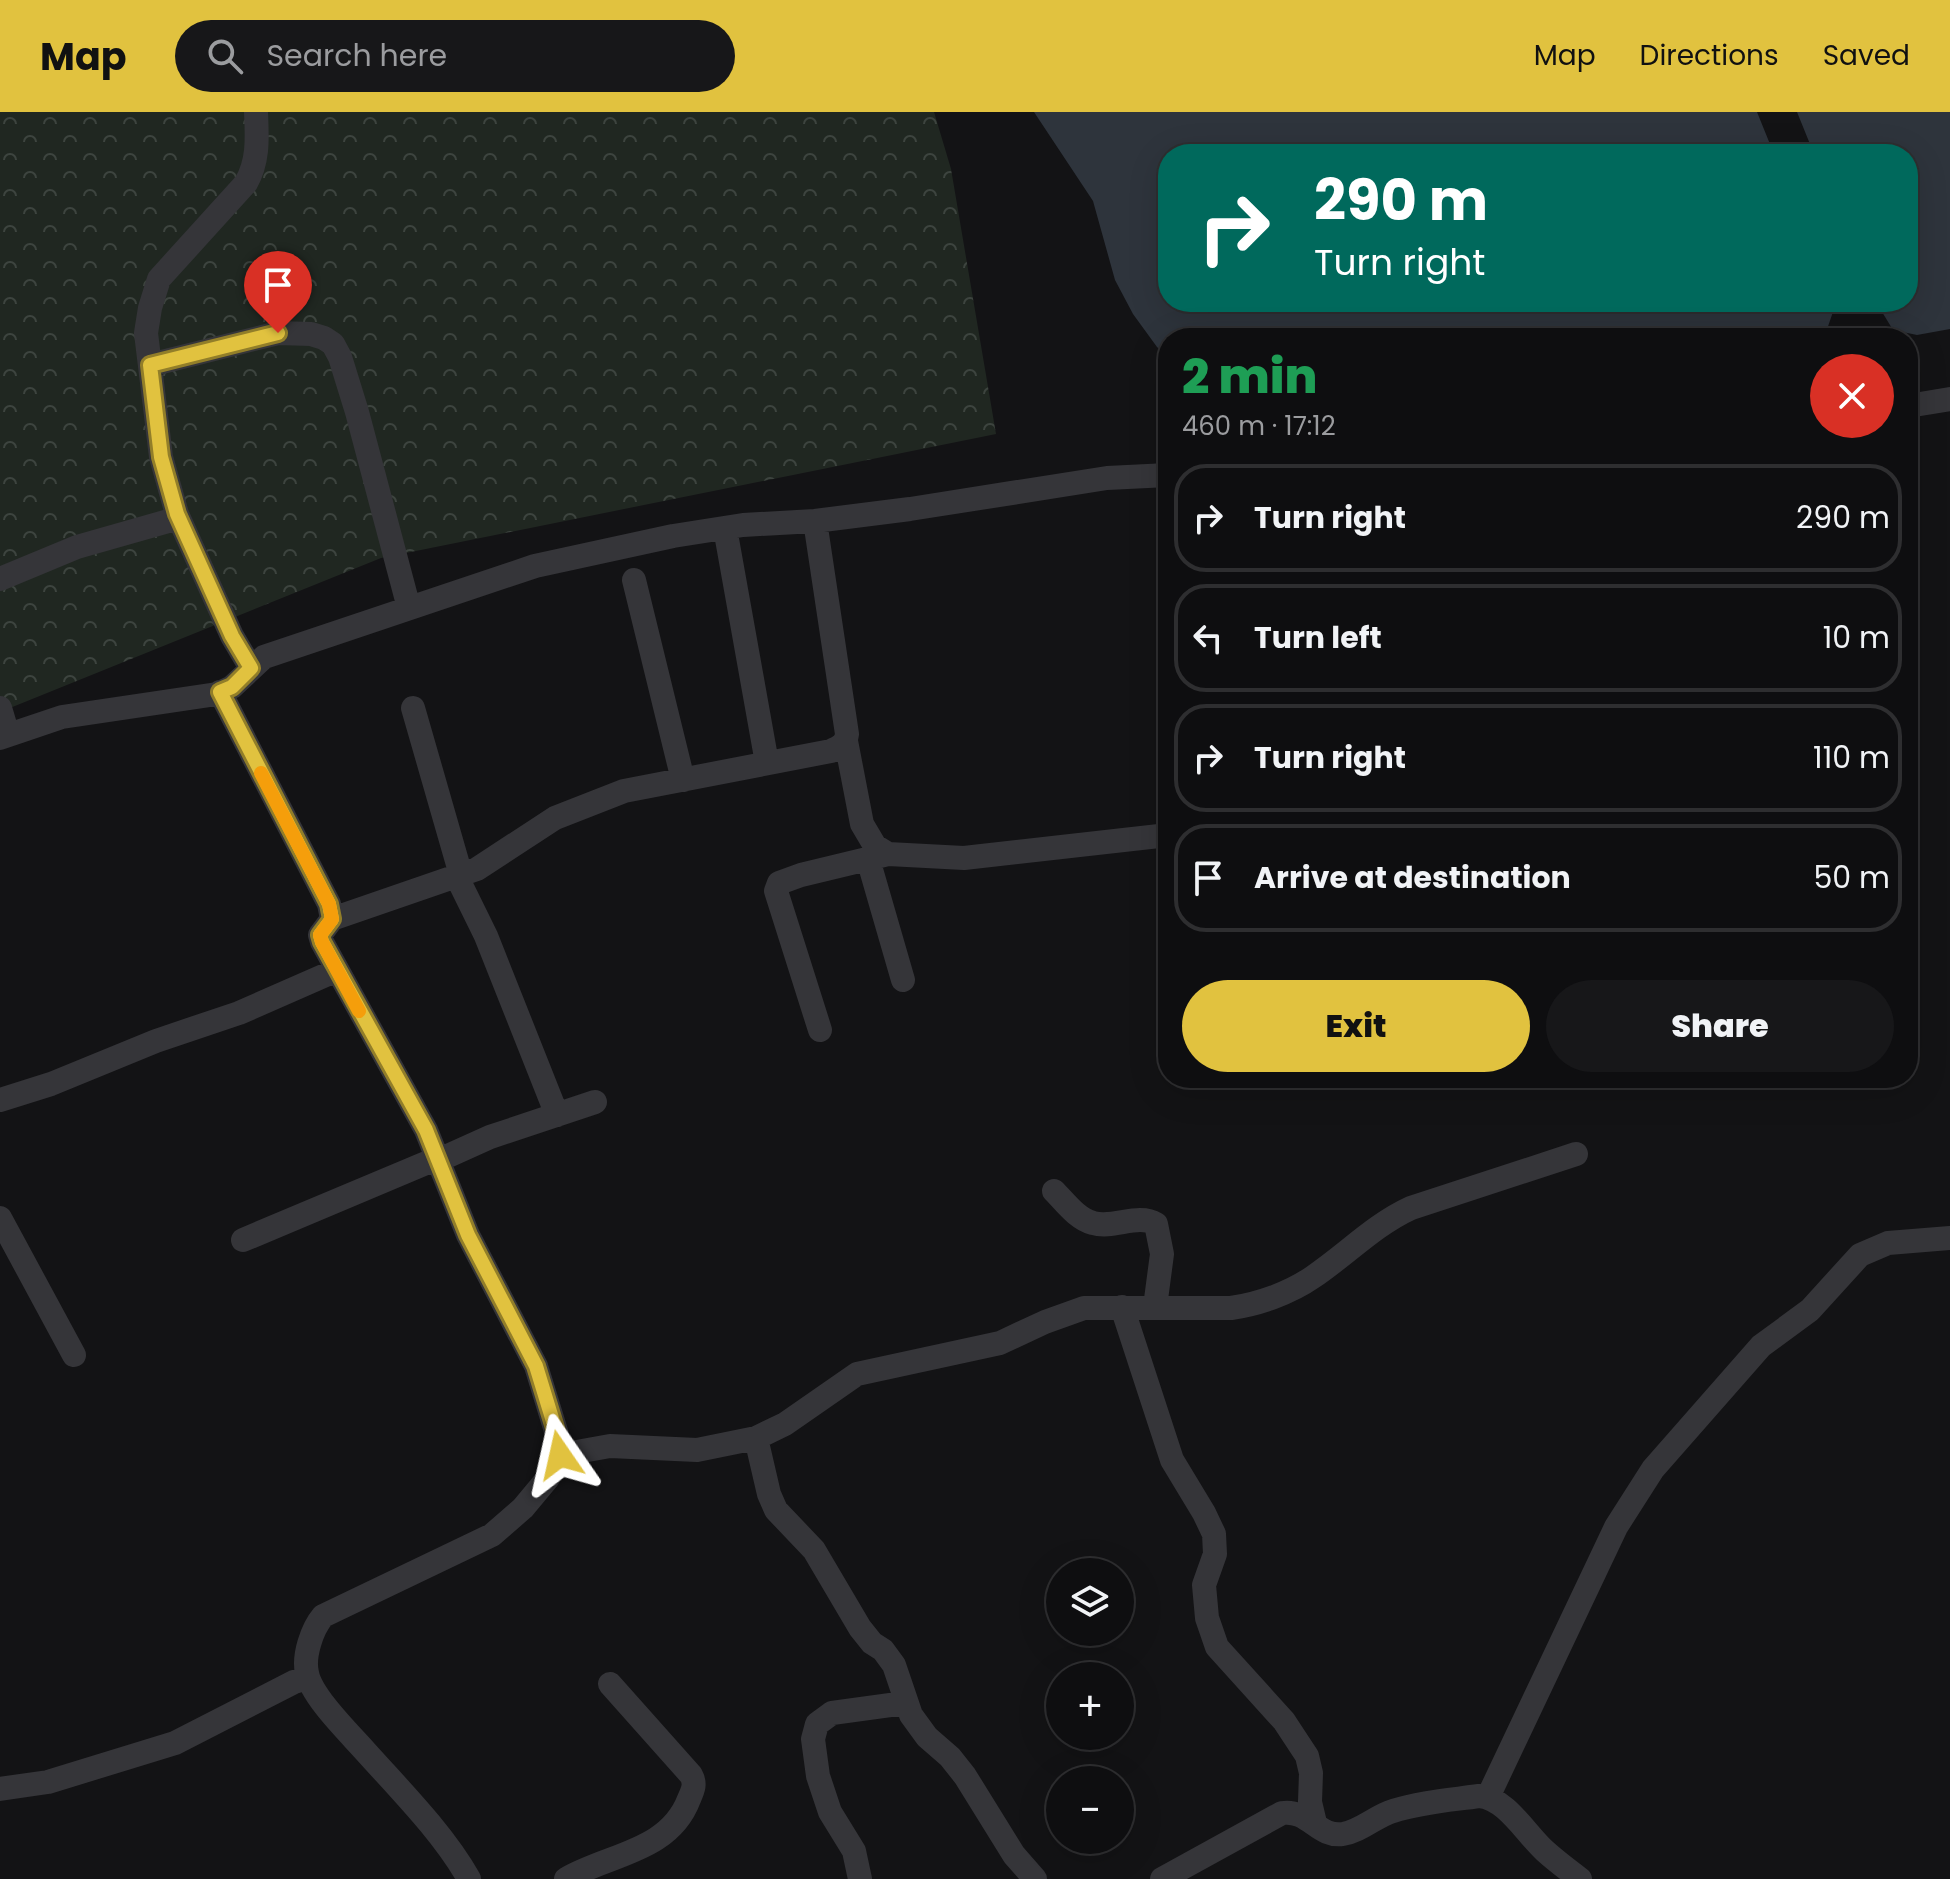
<!DOCTYPE html>
<meta charset="utf-8">
<style>
body{margin:0;font-family:Poppins,sans-serif;background:#171719;color:#f1f3f6;height:100vh;display:flex;flex-direction:column;font-size:30px;white-space:nowrap}
*{box-sizing:border-box;margin:0}
p{font-size:26px;color:#9b9c9f}
.icon{flex:none;width:44px;height:44px;fill:none;stroke:currentColor;stroke-width:2;stroke-linecap:round;stroke-linejoin:round}
.map{position:relative;flex:1;overflow:hidden}
.side{position:absolute;left:1158px;top:216px;width:760px;height:760px;display:flex;flex-direction:column;background:#0e0e10;border-radius:32px;box-shadow:0 8px 32px #0002,0 0 0 2px #2e2e30}
.side>*{flex:none}
.hud{position:absolute;left:1158px;top:32px;width:760px;height:168px;border-radius:32px;box-shadow:0 8px 32px #0002,0 0 0 2px #2e2e30;background:#00695c;color:#fff;overflow:hidden}
.buttons{position:absolute;left:1046px;top:1446px;display:grid;gap:16px}
.buttons a{display:grid;place-items:center;width:88px;height:88px;border-radius:50%;background:#0e0e10;box-shadow:0 8px 32px #0002,0 0 0 2px #2e2e30;font-size:40px}
.pin{position:absolute;display:grid;place-items:center;width:68px;height:68px;color:#fff;margin:-82px -34px;border-radius:50% 50% 50% 0;rotate:-45deg;box-shadow:0 0 8px #0007}
.pin .icon{rotate:45deg}
.me{position:absolute;width:88px;margin:-44px;rotate:349deg;stroke-linejoin:round;filter:drop-shadow(0 0 6px #0008)}
.turn{display:flex;align-items:center;gap:28px;height:168px;padding:0 24px;font-size:36px}
.turn .icon{width:104px;height:104px;stroke-width:2.5}
.turn b{display:block;font-size:56px;line-height:68px}
.round{display:grid;place-items:center;flex:none;width:84px;height:84px;border-radius:42px;background:#171719}
.head{display:flex;align-items:center;justify-content:space-between;height:136px;padding:0 24px}
h1{font-size:48px;font-weight:800;line-height:60px;color:#1e9e55}
.button{display:flex;gap:16px;margin-top:auto;padding:16px 24px}
.button a{flex:1;height:92px;border-radius:48px;background:#e1c23f;color:#111;font-size:32px;font-weight:800;line-height:92px;text-align:center}
.button a+a{background:#171719;color:#f1f3f6}
ul{padding:0;list-style:none}
li{display:flex;align-items:center;gap:24px;height:108px;margin:0 16px 12px;padding:0 8px;border:4px solid #2e2e30;border-radius:32px}
li div{flex:1}
li b{display:block;font-size:30px}
li em{font-style:normal}
header{display:flex;align-items:center;gap:48px;box-sizing:border-box;height:112px;padding:0 40px;background:#e1c23f;color:#111}
header strong{font-size:38px}
nav{display:flex;gap:44px;margin-inline-start:auto;font-size:28px}
.search{width:560px;height:72px;background:#171719;display:flex;align-items:center;gap:20px;box-sizing:border-box;padding:0 28px;border-radius:44px;color:#9b9c9f;font-size:30px}
.map>svg:first-child{display:block}
.park{fill:url(#park-crowns)}
.water{fill:#2e343c}
.lines{fill:none;stroke-linecap:round;stroke-linejoin:round}
.minor{stroke:#353539;stroke-width:24}
.route-casing{stroke:#927e29;stroke-width:20}
.route{stroke:#e1c23f;stroke-width:14}
.slow{stroke:#f59e0b;stroke-width:14}
</style>
<header>
<strong>Map</strong>
<div class="search"><svg class="icon" aria-label="search" viewBox="0 0 24 24"><circle cx="10" cy="10" r="6"/><path d="M15 15l6 6"/></svg>Search here</div>
<nav><a>Map</a><a>Directions</a><a>Saved</a></nav>
</header>
<div class="map">
<svg width="1950" height="1767" viewBox="0 0 1950 1767">
<defs>
<pattern id="park-crowns" width="20" height="18" patternUnits="userSpaceOnUse" patternTransform="scale(2)"><rect width="20" height="18" fill="#202721"/><path d="M2 6a3 3 0 1 1 6 0M12 15a3 3 0 1 1 6 0" fill="none" stroke="#3d443f"/></pattern>
</defs>
<rect width="100%" height="100%" fill="#131315"/>
<path class="park" d="M0,0h934l17,57 45,265 -615,124 -381,154z"/>
<path class="water" d="M1034,0h723l17,42h-606v148h664l2,7 -10,29h-656v19l-11,-10 -24,-33 -18,-34 -22,-79z
M1797,0h153v217l-33,6 -24,-5 -17,-28h32v-148h-94z"/>
<g class="lines">
<path class="minor" d="M150,253l128,-32 33,1 13,4 9,6 7,13 17,55 52,196
M1908,294l42,-7
M725,416l42,235
M0,467l77,-32 102,-29
M634,468l49,200
M251,556l-19,-32 -55,-122 -16,-57 -15,-124 4,-25 9,-29 87,-96c13,-23 11,-46 10,-71
M220,580l109,212 3,15 -12,16 2,7 104,188 42,105 68,131 23,75 1,14 -12,23 -25,30 -31,27 -169,81c-11,13 -20,40 -16,57 4,23 42,60 58,78 35,39 78,82 104,128
M0,596l8,27
M413,596l48,167
M0,626l62,-21 155,-23 15,-7 32,-30 271,-91 138,-30 70,-11 72,-4 95,-12 197,-31 61,-3
M846,629l16,83 13,22 13,8 76,4 204,-23
M868,747l35,121
M457,765l29,59 71,179
M332,807l145,-50 78,-51 69,-27 207,-40c9,-4 15,-7 16,-17l-32,-213
M820,918l-44,-139 3,-8 22,-8 87,-21
M0,988l51,-16 105,-43 83,-28 98,-43
M439,1048l51,-23 105,-35
M1054,1079c11,11 23,28 39,32 21,6 45,-10 63,1l6,30 -7,53
M0,1106l74,137
M243,1128l195,-82
M1122,1195l50,153 32,53 10,21 1,20 -11,31 3,33 10,29 67,74 23,35 4,17 -1,29 5,21
M756,1326l13,56 7,16 38,40 46,78 12,15 11,7 11,15 17,50 16,22 23,20 15,19 49,79 21,24
M560,1343l50,-9 87,4 59,-12 29,-14 72,-50 143,-31 45,-21 39,-14h147c28,-4 59,-15 82,-31 34,-23 61,-52 98,-69l165,-54
M0,1677l48,-7 127,-39 119,-61 13,-4
M1488,1685l128,-270 37,-58 108,-123 49,-36 50,-55 28,-12 62,-5
M566,1767c43,-25 103,-27 123,-80 4,-9 7,-15 2,-24l-81,-91
M860,1767l-6,-28 -24,-39 -12,-36 -5,-37 4,-15 15,-11 73,-10
M1162,1767l120,-66c27,-4 36,25 61,21 18,-3 33,-18 50,-23 28,-9 58,-11 86,-15 27,2 47,38 66,55 11,10 23,19 35,28"/>
</g>
<g class="lines">
<g class="route-casing">
<path id="route" d="M278,221l-128,32 11,92 16,57 55,122 19,32 -19,19 -12,5 109,212 3,15 -12,16 2,7 104,188 42,105 68,131 23,75 1,14"/>
</g>
<use href="#route" class="route"/>
<path class="slow" d="M261,661l68,131 3,15 -12,16 2,7 37,69"/>
</g>
</svg>
<div class="buttons">
<a><svg class="icon" aria-label="layers" viewBox="0 0 24 24"><path d="M12 4l9 5-9 5-9-5zM3 14l9 5 9-5"/></svg></a>
<a>+</a>
<a>−</a>
</div>
<div class="pin" style="left:278px;top:221px;background:#d93025"><svg class="icon" aria-label="arrive" viewBox="0 0 24 24"><path d="M6 21V4h12l-3 4 3 4H6"/></svg></div>
<svg class="me" style="left:560px;top:1343px" viewBox="-20 -20 40 40"><path d="M0-17L14 15 0 8-14 15z" fill="#e1c23f" stroke="#fff" stroke-width="4"/></svg>
<div class="hud">
<div class="turn"><svg class="icon" aria-label="right" viewBox="0 0 24 24"><path d="M7 20v-9h11M14 6l5 5-5 5"/></svg><div><b>290 m</b>Turn right</div></div>
</div>
<section class="side">
<div class="head"><div><h1>2 min</h1><p>460 m · 17:12</p></div><a class="round" style="background:#d93025;color:#fff"><svg class="icon" aria-label="close" viewBox="0 0 24 24"><path d="M6 6l12 12M18 6L6 18"/></svg></a></div>
<ul>
<li><svg class="icon" aria-label="right" viewBox="0 0 24 24"><path d="M7 20v-9h11M14 6l5 5-5 5"/></svg><div><b>Turn right</b></div><em>290 m</em></li>
<li><svg class="icon" aria-label="left" viewBox="0 0 24 24"><path d="M17 20v-9H6M10 6l-5 5 5 5"/></svg><div><b>Turn left</b></div><em>10 m</em></li>
<li><svg class="icon" aria-label="right" viewBox="0 0 24 24"><path d="M7 20v-9h11M14 6l5 5-5 5"/></svg><div><b>Turn right</b></div><em>110 m</em></li>
<li><svg class="icon" aria-label="arrive" viewBox="0 0 24 24"><path d="M6 21V4h12l-3 4 3 4H6"/></svg><div><b>Arrive at destination</b></div><em>50 m</em></li>
</ul>
<div class="button"><a>Exit</a><a>Share</a></div>
</section>
</div>
